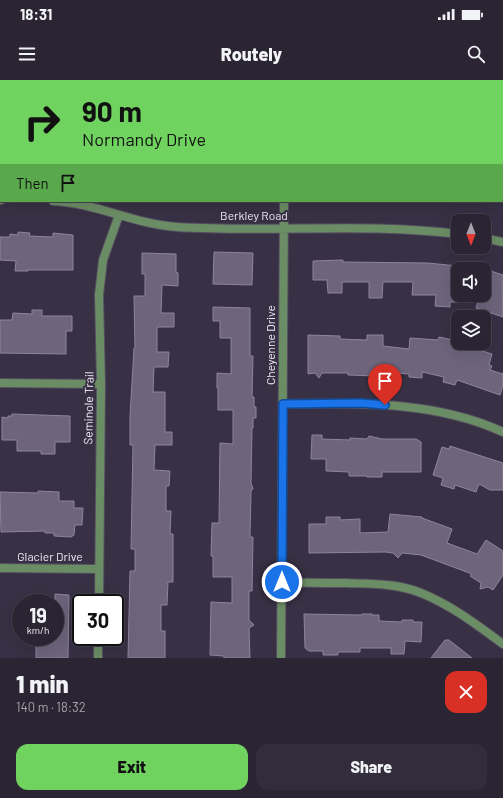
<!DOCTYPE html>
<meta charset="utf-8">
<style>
body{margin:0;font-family:Barlow,sans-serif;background:#322c3b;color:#f1f3f6;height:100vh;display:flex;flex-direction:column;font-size:15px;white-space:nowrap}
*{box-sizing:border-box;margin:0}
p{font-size:13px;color:#a5a4ac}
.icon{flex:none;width:22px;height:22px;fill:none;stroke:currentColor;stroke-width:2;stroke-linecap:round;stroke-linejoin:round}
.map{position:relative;height:578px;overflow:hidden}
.sheet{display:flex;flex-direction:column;background:#2a2433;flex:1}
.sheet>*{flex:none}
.hud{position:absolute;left:0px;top:0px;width:503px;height:122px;box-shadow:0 4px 16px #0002,0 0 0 1px #46414e;background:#70d35f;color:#111;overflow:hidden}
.needle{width:26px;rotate:180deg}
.fabs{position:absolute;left:451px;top:134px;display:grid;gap:8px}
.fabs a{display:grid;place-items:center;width:40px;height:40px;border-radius:8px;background:#2a2433;box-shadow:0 4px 16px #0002,0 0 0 1px #46414e;font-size:20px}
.speed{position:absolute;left:12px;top:514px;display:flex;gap:8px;font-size:20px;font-weight:700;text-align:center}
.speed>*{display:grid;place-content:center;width:52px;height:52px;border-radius:50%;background:#2a2433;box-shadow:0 4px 16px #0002,0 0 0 1px #46414e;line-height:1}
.speed small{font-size:10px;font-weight:400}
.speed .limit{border:2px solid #111;border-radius:6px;background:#fff;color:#111}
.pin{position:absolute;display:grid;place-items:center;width:34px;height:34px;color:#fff;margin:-41px -17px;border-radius:50% 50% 50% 0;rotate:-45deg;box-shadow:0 0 4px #0007}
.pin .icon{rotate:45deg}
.me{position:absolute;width:44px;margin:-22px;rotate:0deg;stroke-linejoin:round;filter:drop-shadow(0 0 3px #0008)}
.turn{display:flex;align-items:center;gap:14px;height:84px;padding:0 16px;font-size:18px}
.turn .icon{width:52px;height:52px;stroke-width:2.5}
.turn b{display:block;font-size:28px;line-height:34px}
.then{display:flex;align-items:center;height:38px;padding:0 16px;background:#0003;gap:8px;font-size:15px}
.round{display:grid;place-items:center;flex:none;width:42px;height:42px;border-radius:12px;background:#322c3b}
.summary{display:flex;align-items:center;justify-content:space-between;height:68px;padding:0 16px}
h1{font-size:24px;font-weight:800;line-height:30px}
.primary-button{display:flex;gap:8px;margin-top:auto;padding:8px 16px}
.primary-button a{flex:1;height:46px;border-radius:12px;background:#70d35f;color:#111;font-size:16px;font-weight:800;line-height:46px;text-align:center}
.primary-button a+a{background:#322c3b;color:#f1f3f6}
.status{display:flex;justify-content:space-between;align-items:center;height:28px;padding:0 20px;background:#2a2433;direction:ltr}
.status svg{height:11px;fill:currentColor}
header{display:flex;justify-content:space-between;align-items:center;height:52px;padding:0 16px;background:#2a2433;font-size:18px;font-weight:800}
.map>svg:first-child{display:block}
.green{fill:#42643b}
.building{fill:#6e657c;stroke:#8e859c}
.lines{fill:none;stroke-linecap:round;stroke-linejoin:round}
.minor-casing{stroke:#554e60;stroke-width:10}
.minor{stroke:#6b8d65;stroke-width:8}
.route-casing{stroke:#114b97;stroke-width:10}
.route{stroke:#1a73e8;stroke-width:7}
.labels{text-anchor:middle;stroke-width:4;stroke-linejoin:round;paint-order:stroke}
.street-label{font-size:12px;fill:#eee9f6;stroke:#383044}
</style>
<div class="status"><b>18:31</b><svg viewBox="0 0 49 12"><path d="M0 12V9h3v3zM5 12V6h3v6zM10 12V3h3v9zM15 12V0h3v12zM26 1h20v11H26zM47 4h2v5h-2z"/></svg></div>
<header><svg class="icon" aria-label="menu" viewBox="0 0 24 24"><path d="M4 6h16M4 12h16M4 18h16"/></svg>Routely<svg class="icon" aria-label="search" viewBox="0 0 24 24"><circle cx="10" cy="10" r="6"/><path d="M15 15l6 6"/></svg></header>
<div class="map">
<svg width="503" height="578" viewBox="0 0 503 578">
<rect width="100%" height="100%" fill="#383044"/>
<path class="green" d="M11,0h178l-178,1z"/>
<path class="building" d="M18,152l12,1 -1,3 24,1v-4l20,2v35h-45v1h-13l1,-10 -16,-1v-23h10v-3l8,1z
M214,172l39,1 -1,32 -39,-1z
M142,173l34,1v18l2,1v13l-16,-1 -1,28h13v14h-17v25h12l-1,15h-14l-1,25h12v40h7v13h-17l-1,25 16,1 -1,15h-3v25h5l-1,23h3v48h-5l-1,23h-6v26h4v27h-37l2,-87h5v-22h-4l2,-104h-3v-29l4,-68h1l-1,-52h11v-22h-3z
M343,180v2l85,1 30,3v36h-8v5l-15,-1 1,-11h-24l1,-13h-30l-1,16h-13v-16h-27v11h-14l-1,-13h-14v-19z
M488,190l15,5v42l-27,-9 4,-13h4v-12z
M213,227l37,1v48h3l-1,41h2v10h2v11h-3v10h-1l-1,55 2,6 -2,2 -1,46h3l-1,54h-3v29l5,5 -5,3 1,30h-26v-2l-14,-1 1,-53 21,1v-26h-19v-21h-2l1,-33h7l1,-80 13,1v-34h-15v-22h-1v-15l14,1v-36h-11v-17h-7z
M32,230h10v6h30v15h-6v23l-66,-1v-33h12l1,-7 19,1z
M308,255l32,1v3l27,1v-5h16v11l26,3 1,-11 28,2 1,-3 19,4v2l13,1 -1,3 22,7 -3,11 3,1 -2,4 13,4v11l-3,10 -43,-15 -2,5 -12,-3 1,-5 -22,-5v6l-13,-1v-3l-27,-2v3l-7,1 -27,-1v-2h-26l-3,5 -4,-5 -7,1z
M12,334l58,2v26h-15v12h-14v-3h-24v-11h-15v-23l6,1v-2h4z
M312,355h10v4l28,1v-2l17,1 2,-3 13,3h34l5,3v30h-39v5h-15v-1h-18v-4l-23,-1v-12h-15z
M450,366l53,17v27h-13l-11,-6 -3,8 -21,-7 -1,4 -13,-4 2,-7 -10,-3 9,-28 7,2z
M38,411l21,1v9h15v7h9l-1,17h-7l-1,10 -3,2 -17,-1v-3h-9v-2l-44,1 -1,-40 38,1z
M390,434l32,3v1l30,11 -5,14 30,11 9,-14 17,11v24l-10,15 -5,-3 -8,2 1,-6 -11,-7 2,-2 -51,-19 -19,-2 -4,5 -5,-5 -8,-1 -76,1v-29h17v-7h14v3l20,-1v14l28,-1z
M55,514l14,1 -1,63h-32v-21h19z
M304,534l58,1v-1h10v1h7v6l23,1v-2h11v2h9l-1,20 -16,-1 -1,13h-13v-6h-31v4h-22v3h-15v-4h-14l-4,-3z
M445,560h4l23,18h-41z"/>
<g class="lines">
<g class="minor-casing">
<path id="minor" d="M285,1v-1
M0,120h1
M53,121c43,2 81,23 124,26 93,6 188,-5 281,7
M484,158l19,4
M0,303l101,1
M283,324c73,-1 151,-4 220,28
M0,488l99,1
M282,502c21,1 42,1 64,1 24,1 51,0 75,10 30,12 56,32 82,51
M99,523l2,-219 -2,-89 4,-35 16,-45
M98,578v-21
M281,578l3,-457"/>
</g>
<use href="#minor" class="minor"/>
</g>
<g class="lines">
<g class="route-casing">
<path id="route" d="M282,502l1,-178 78,-1 24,2"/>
</g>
<use href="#route" class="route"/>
</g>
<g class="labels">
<g class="street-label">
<text x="254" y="140">Berkley Road</text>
<text transform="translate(271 265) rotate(-90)" y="4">Cheyenne Drive</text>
<text transform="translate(89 328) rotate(-89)" y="4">Seminole Trail</text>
<text x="50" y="481">Glacier Drive</text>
</g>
</g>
</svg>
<div class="fabs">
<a><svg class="needle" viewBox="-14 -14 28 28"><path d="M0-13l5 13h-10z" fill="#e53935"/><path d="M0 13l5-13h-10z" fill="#a5a4ac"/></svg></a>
<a><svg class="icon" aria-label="sound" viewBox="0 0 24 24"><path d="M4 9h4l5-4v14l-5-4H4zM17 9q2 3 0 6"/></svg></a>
<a><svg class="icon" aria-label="layers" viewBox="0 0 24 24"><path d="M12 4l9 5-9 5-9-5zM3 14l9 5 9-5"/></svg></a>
</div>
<div class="speed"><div>19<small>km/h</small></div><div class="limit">30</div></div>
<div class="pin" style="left:385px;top:325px;background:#d93025"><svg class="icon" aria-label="arrive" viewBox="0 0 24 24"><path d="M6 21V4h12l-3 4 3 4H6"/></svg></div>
<svg class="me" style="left:282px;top:502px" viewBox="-20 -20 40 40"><circle r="17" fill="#1a73e8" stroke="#fff" stroke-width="3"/><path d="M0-11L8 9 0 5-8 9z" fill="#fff"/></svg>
<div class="hud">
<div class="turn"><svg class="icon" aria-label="right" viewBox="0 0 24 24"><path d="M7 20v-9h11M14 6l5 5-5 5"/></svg><div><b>90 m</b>Normandy Drive</div></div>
<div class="then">Then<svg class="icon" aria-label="arrive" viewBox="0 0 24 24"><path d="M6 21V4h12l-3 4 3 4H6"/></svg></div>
</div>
</div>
<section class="sheet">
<div class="summary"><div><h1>1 min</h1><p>140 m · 18:32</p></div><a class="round" style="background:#d93025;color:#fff"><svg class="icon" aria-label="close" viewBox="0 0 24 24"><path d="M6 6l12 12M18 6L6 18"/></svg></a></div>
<div class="primary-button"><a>Exit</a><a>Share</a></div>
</section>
